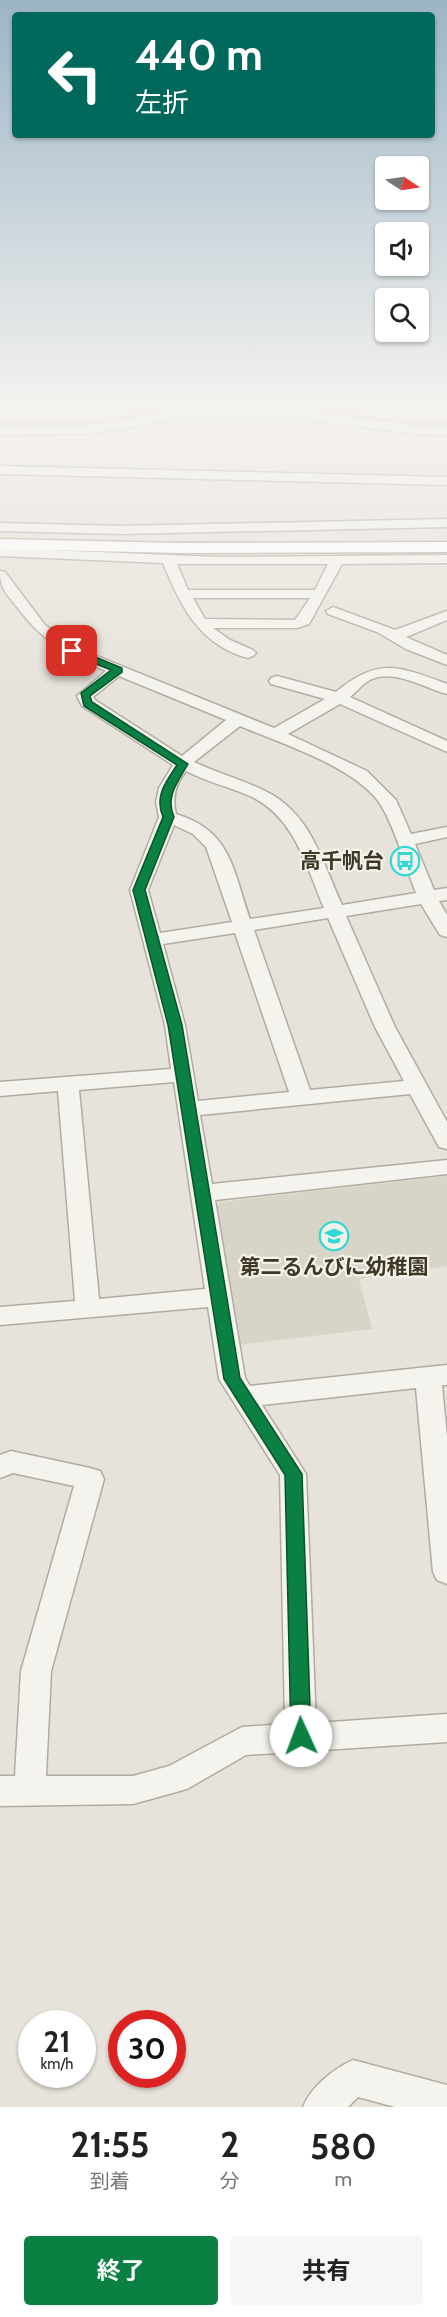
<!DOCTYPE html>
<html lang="ja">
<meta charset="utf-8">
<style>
body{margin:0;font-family:Cabin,"Noto Sans JP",sans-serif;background:#f6f6f6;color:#222;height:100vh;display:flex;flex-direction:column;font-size:22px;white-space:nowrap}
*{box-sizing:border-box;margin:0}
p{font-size:20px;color:#767676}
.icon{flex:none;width:33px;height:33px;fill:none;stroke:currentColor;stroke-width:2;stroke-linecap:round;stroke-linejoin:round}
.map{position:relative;height:2107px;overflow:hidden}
.drawer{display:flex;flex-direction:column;background:#fff;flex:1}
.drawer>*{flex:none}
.top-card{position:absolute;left:12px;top:12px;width:423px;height:126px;border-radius:6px;box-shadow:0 2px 4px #0004;background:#00695c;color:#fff;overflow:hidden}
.needle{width:39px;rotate:103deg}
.fabs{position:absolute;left:375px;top:156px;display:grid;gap:12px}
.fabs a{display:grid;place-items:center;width:54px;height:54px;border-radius:6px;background:#fff;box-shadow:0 2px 4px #0004;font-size:30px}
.speed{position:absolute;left:18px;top:2010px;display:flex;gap:12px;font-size:30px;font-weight:700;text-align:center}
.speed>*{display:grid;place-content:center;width:78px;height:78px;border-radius:50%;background:#fff;box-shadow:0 2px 4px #0004;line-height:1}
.speed small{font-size:15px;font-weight:400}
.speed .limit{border:9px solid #d22;background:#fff;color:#111}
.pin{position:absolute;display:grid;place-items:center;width:51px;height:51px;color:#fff;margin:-26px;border-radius:12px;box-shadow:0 3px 9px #0006}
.me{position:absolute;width:66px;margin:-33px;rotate:358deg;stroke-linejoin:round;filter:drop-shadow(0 0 4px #0008)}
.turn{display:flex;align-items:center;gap:21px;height:126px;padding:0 24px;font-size:27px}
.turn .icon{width:78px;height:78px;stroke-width:2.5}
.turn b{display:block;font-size:42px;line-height:51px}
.eta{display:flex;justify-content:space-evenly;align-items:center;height:102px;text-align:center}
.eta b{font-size:36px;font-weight:700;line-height:42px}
.action{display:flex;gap:12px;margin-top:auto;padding:12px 24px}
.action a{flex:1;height:69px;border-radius:6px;background:#0b8043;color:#fff;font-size:24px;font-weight:700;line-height:69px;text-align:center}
.action a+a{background:#f6f6f6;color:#222}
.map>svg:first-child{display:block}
.built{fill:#d9d4c8}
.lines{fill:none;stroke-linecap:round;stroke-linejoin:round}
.river{fill:#cab692;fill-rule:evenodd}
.minor-casing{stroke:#b1aca0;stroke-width:3}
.major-casing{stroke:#b3ac99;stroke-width:3}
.minor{fill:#f5f3ed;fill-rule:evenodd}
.major{fill:#fff;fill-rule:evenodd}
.route{fill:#0b8043;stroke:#07532c;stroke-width:1.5}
.labels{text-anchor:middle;stroke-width:4.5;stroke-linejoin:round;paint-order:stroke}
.poi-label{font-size:21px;font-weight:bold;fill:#3d3724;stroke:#f4f1ea;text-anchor:end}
</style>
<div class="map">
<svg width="447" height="2107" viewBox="0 0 447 2107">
<rect width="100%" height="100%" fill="#e7e3db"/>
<path class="built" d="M447,1176v90l-88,13 13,50 -135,16 -20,-138 3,-5z"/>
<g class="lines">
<path class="river" d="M209,405h94l90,14 54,3v12l-54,-3 -102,-16 -37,-1 -93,6 -65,12 -96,2v-12l96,-2 65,-12z"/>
<g class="minor-casing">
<path id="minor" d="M0,405h31l2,2 -6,4 -27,1z
M263,407l155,19 29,1v8l-29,-1 -155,-19 -86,4 -81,14 -96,2v-8l96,-2 81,-14z
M0,466l447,11v8l-447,-11z
M447,519v8l-326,7 -121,-3v-8l121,3z
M0,548l218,9 229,-2v8l-105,1 -33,60 -12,4h-84l17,12 23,10 3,3 -3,3 -5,2c-49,-13 -68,-53 -85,-95l-163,-7zM177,564h151l-13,26h-127zM193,598h117l-15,22 -90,-1z
M0,571l5,1 40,53 32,23 197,80 51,-29 -54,-15 -2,-3 2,-3 6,-2 59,16c43,-35 62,-26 111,-8v10c-23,-6 -55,-27 -79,-13 -6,4 -12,11 -18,16l97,44v11l-107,-48 -52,30 79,37 29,29 15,34 36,-7v10l-32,7 19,46 13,-2v12l-8,1 8,14v22l-7,-2 -19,-31 -75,12 49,111 52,95v27l-8,-2 -29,-53 -210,21 12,69 235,-24v14l-232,26 30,178 5,8 197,-21v20h-5l5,52v147l-10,-4 -4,-8 -17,-184 -154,17 44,69 10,249 131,-9v28l-201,13 -59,34 -54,15 -133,2v-30h15l6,-105 53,-185 -61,-13 -13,5v-23l11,-4 79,17 10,3 4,8 -53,192 -5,105h87l36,-10 73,-39 43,-3 -5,-249 -61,-96 -11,-72 -208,18v-18l75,-6 -17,-210 -58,5v-14l171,-13 -6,-44 -35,-135 29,-73 -3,-15 3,-14 14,-23 -91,-59 -5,-10 29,-25c-39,-17 -63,-29 -89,-64 -11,-14 -17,-18 -17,-36zM119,676l107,44 -44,36 -87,-56 -2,-3zM240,726c40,17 120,42 142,81 15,26 23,59 34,86l-74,12c-20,-44 -32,-94 -79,-115 -22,-11 -46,-17 -69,-28zM186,771c21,11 44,16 66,26 43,21 54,69 72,111l-74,11c-17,-48 -18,-88 -74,-105 -4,-16 -1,-30 10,-43zM174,825l19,9 13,13 26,75 -72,11 -12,-43zM328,918l47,109 29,54 -94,9 -56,-160zM235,933l54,159 -91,9 -13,-76 -22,-81zM174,1082l31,207 -106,10 -20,-209z
M333,607l62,23 52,-19v9l-41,17 41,18v10l-41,-16 -29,-17 -49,-18 -2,-3z
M353,2060l94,25v22h-52l-37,-10 -10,10h-45c8,-20 30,-38 50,-47z"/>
</g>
<g class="major-casing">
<path id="major" d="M0,539l181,4 266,-1v10l-266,1 -181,-4z"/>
</g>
<use href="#minor" class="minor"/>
<use href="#major" class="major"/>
</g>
<linearGradient id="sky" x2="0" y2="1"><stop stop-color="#9cb5c6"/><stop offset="0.58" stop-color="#f4f2ef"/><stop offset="1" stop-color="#f4f2ef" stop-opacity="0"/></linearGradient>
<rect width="447" height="700" fill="url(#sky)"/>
<path class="route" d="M69,649h7l46,19v4l-32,24 2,6 96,62c-10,18 -23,32 -14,53l-29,73 37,135 58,353 62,96 9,262 -3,7 -7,2 -7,-2 -3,-7 -6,-261 -61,-96 -56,-354 -35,-135 30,-73c-9,-21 3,-35 14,-52l-93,-59 -3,-13 30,-23 -42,-17z"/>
<defs>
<g id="bus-ring" transform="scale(1.5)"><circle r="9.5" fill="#f4f1ea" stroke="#34d8d4" stroke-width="1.5"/><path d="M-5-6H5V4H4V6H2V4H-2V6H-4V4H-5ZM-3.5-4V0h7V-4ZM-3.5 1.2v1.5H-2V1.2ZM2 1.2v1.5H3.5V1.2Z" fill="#34d8d4"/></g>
<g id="school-ring" transform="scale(1.5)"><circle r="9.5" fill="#f4f1ea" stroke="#34d8d4" stroke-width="1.5"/><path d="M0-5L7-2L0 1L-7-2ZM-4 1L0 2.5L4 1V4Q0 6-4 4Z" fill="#34d8d4"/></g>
</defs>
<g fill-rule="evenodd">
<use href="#bus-ring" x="405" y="861"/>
<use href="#school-ring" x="334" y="1236"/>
</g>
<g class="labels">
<g class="poi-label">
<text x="384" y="868">高千帆台</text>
<text x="334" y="1274" text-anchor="middle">第二るんびに幼稚園</text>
</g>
</g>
</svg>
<div class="fabs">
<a><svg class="needle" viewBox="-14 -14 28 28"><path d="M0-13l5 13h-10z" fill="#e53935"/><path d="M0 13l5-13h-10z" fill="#767676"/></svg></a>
<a><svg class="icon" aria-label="sound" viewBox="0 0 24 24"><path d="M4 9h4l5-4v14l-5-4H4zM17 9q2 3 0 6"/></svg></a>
<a><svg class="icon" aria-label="search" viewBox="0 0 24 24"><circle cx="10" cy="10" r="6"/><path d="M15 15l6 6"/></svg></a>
</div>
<div class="speed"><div>21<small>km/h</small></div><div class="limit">30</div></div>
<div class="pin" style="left:72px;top:651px;background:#d93025"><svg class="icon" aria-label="arrive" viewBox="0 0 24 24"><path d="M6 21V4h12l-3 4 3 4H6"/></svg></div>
<svg class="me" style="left:301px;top:1736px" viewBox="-20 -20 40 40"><circle r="19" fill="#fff"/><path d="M0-13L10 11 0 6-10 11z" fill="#0b8043"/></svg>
<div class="top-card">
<div class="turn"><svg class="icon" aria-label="left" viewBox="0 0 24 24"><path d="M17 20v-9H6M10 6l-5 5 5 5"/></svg><div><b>440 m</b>左折</div></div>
</div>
</div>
<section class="drawer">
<div class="eta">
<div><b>21:55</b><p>到着</p></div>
<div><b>2</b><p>分</p></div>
<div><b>580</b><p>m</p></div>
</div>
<div class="action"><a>終了</a><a>共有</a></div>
</section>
